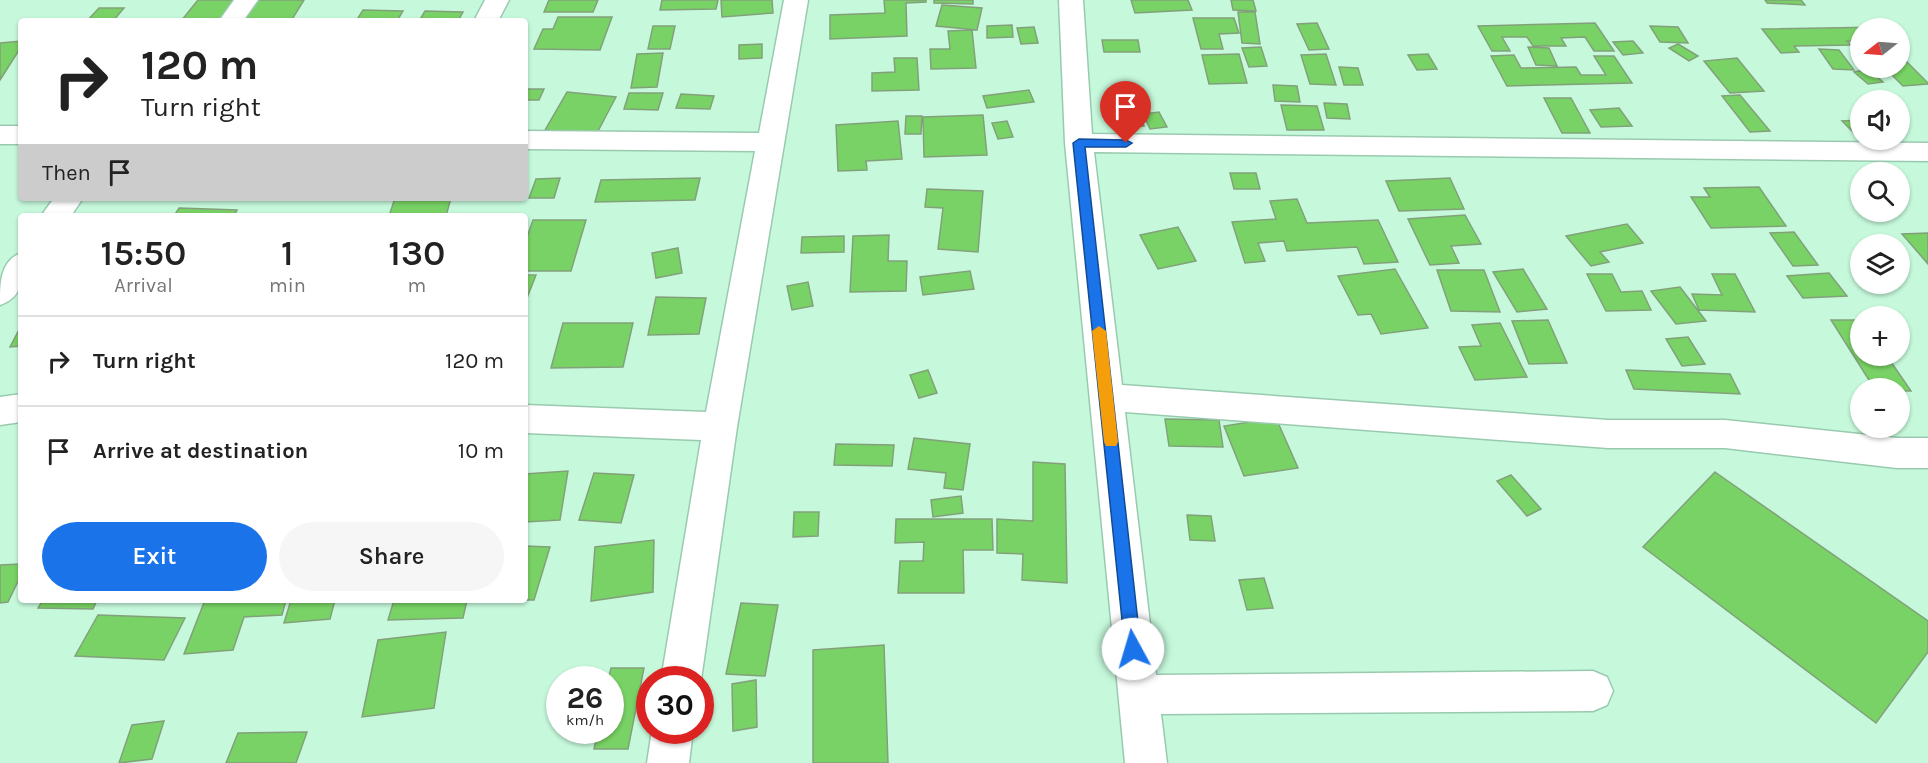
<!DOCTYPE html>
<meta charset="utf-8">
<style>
body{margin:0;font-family:Karla,sans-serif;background:#f6f6f6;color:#222;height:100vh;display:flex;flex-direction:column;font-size:22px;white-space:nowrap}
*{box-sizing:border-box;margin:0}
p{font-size:20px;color:#767676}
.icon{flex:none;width:33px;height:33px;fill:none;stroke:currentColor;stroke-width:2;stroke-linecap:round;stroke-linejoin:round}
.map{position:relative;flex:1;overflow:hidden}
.details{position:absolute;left:18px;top:213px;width:510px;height:390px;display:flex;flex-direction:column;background:#fff;border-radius:6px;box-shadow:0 2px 4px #0004}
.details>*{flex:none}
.guide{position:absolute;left:18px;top:18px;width:510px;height:183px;border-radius:6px;box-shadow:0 2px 4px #0004;background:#fff;color:#222;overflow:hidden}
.needle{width:39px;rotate:253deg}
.tools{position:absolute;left:1850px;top:18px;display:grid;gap:12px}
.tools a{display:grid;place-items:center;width:60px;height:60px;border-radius:50%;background:#fff;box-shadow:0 2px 4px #0004;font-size:30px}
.speed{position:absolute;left:546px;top:666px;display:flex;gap:12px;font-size:30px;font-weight:700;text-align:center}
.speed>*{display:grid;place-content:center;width:78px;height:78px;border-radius:50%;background:#fff;box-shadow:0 2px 4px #0004;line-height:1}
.speed small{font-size:15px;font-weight:400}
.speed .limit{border:9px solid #d22;background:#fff;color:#111}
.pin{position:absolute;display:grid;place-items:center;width:51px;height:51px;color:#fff;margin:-62px -26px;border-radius:50% 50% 50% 0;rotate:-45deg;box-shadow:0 0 6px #0007}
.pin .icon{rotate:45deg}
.me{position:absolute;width:66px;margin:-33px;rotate:354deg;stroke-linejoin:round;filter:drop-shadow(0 0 4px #0008)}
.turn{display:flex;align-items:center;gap:21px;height:126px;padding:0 24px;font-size:27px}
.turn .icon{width:78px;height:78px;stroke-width:2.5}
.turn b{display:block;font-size:42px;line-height:51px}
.then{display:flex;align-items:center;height:57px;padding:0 24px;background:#0003;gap:12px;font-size:22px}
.eta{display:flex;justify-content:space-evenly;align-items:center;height:102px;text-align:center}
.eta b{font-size:36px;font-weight:600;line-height:42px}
.cta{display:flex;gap:12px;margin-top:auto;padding:12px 24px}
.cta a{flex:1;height:69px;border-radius:36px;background:#1a73e8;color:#fff;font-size:24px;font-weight:600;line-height:69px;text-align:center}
.cta a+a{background:#f6f6f6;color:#222}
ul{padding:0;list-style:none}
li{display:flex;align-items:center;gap:18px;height:90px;padding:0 24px;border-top:2px solid #e0e0e0}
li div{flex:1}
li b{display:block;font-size:22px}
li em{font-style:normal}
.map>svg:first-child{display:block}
.building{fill:#79d265;stroke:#82a17b;stroke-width:1.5}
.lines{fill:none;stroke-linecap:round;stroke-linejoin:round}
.minor-casing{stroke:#99caaf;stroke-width:3}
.minor{fill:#fff;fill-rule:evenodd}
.route{fill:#1a73e8;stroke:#114b97;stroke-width:1.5}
.slow{fill:#f59e0b}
</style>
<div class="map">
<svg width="1928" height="763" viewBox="0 0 1928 763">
<rect width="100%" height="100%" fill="#c6f9dc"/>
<path class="building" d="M198,0h45l-16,21h-46z
M258,0h46l-13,21h-47z
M549,0h49l-5,12h-49z
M662,0h56l-2,9 -56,1z
M721,0h51l1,13 -51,4z
M884,0h42v2l-20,1 1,33 -77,3v-24l55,-2z
M934,0h39v4l-39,-1z
M1131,0h57l4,10 -57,3z
M1231,0h22l3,11 -23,-1z
M1765,0h36l4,5 -38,-2z
M942,5l40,3 -5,22 -41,-4z
M99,8h25l-11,13h-26z
M363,10l40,1 -6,10h-41z
M425,11l38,1 -5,9h-39z
M1238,12h17l5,32 -18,-1z
M558,17h54l-12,33 -66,-1 9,-20h10z
M1193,18h41l5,15 -20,1 4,15h-22z
M1317,23l12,26 -20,1 -12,-26z
M1595,23l19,28h-20l-9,-14 -24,1 5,8h-33l-6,-9h-25l8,14h-18l-14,-25z
M1012,25l1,12 -26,1v-12z
M653,26h22l-5,23h-22z
M1650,26l28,1 10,16 -28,-1z
M1034,27l4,16 -17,1 -4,-16z
M1885,27l-25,1v13h-13l4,4 -57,1 5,6 -18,1 -19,-24z
M972,30l4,38 -45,1 -1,-20h20l-2,-18z
M1102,40h36l2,12h-36z
M21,41v6l-21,33v-37z
M1633,41l10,12 -20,2 -10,-13z
M762,44v14l-23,1v-14z
M1678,44l20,12 -9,5 -20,-13z
M1261,47l6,19 -18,1 -7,-19z
M1528,47l21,1 8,18 -21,-1z
M1819,49l20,1 15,20 -21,-1z
M663,53l-6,34 -26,1 6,-34z
M1239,54l8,29 -38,1 -7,-29z
M1326,54l10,31 -26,-1 -9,-29z
M1428,54l9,15 -20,1 -9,-15z
M1514,55l7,13 55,-1 5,8h25l-12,-19h20l18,27 -125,3 -16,-30z
M894,58h23l2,32 -47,1v-18l23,-1z
M1737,58l27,33 -34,2 -26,-32z
M1904,59l24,24v1l-25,2 -18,-18h14v-8z
M1339,67l19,1 5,17h-19z
M1868,69l15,13 -15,2 -14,-12z
M1273,85l24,1 3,16 -25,-1z
M525,89h19l-5,11h-14z
M1029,90l5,12 -47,6 -4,-12z
M567,92l49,5 -20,38 -51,-5z
M629,93h34l-5,17 -34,-1z
M681,94l33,2 -4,13 -34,-1z
M1740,95l30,36 -20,1 -28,-36z
M1544,98h27l19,35h-28z
M1324,103l23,1 3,15 -23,-1z
M1281,105l36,1 7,24h-37z
M1619,108l13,18 -31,1 -11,-17z
M1159,112l8,15 -17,2 -7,-15z
M1139,113l5,13 -17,1 -5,-13z
M983,115l4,40 -63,2 -1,-40z
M906,116h16l-1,18h-16z
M1860,120v13h-6l-12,-12z
M898,121l4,38 -36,2 1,9 -29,1 -2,-46z
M1007,121l6,16 -15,2 -6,-16z
M1230,173h26l4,16h-26z
M560,178l-6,20h-25l7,-19z
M700,178l-5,22 -100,2 6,-22z
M1450,178l14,31 -65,2 -13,-30z
M1759,187l27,39 -75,2 -20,-31h19l-6,-9z
M927,189l56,2 -5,61 -40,-3 5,-41 -18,-1z
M395,198h56l-5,18h-57z
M1297,199l10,24 71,-3 20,42 -34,2 -7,-17 -70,4 -3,-10 -26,2 7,18 -20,2 -13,-41 44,-3 -6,-18z
M179,208l58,2 -3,6h-60z
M1465,215l16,29 -30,2 8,17 -29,2 -22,-46z
M533,220h53l-15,51h-46v-28z
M1627,224l16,19 -43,9 9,10 -18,4 -25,-30z
M1178,227l18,34 -38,8 -18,-34z
M1794,232l24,33 -25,1 -23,-33z
M1928,233v31l-26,-30z
M889,235l-1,26h19l-1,30 -56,1 3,-56z
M844,236v16l-43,1 1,-16z
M678,248l4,25 -26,5 -4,-25z
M1395,269l33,59 -47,6 -10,-20 -13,1 -20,-39z
M1523,269l24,40 -30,3 -24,-40z
M1437,270h47l16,42 -49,-1z
M970,271l4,18 -51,6 -3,-18z
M1829,273l18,23 -44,2 -16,-22z
M1587,274h25l9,18 21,-1 9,19 -45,1z
M1712,274h23l20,38 -56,-2 -7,-16 30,1z
M525,275h11l-11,28z
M808,282l5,24 -21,4 -5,-24z
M1680,287l26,34 -30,3 -25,-33z
M656,297l50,1 -7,36 -51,1z
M1548,320l19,43 -38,1 -17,-43z
M1831,320h29v36h27l24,35h-12v-3h-25z
M563,323h70l-10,44 -72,1z
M1500,323l27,54 -52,3 -16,-33 22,-1 -9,-21z
M21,326v20l-11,1z
M1688,337l17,27 -23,2 -16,-27z
M928,370l9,23 -18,5 -9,-23z
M1626,370l104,4 10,20 -106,-5z
M1276,418l22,50 -54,8 -20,-50z
M1165,419l54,1 4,27 -54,-1z
M914,438l56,6 -7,46 -19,-2 2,-15 -38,-4z
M836,444l58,1 -2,21 -58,-1z
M1033,462l32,2 2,119 -45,-3 1,-26 -26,-1v-34l36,2z
M568,471l-8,49 -35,2v-48z
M1715,472l213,149v31l-52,71 -233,-176z
M594,473l40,2 -13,48 -42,-3z
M1511,475l30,34 -14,7 -30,-35z
M961,496l2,17 -30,4 -2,-17z
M794,512h25l-1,24 -25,1z
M1187,515l24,1 4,25 -25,-1z
M896,519h96l1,31h-30l1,43h-66l2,-32h23l1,-19 -29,1z
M654,540l-1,52 -62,9 4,-54z
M525,546l25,1 -16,53h-9z
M21,564v11l-13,27 -8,1v-38z
M1264,578l9,30 -26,2 -8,-30z
M43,600h54l-4,9 -55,-1z
M205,600h81l-4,15 -38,2 -11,33 -49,4z
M291,600h44l-5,19 -46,4z
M394,600h73l-4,18 -75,2z
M741,603l37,2 -13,71 -39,-2z
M98,615l87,3 -21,42 -89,-4z
M446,632l-12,76 -72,9 16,-77z
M884,645l4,118h-75v-113z
M611,668h33l-16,81h-34l4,-19h12v-50h-2z
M756,680l1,47 -24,4 -1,-47z
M164,721l-12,38 -33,4 13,-38z
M307,732l-11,31h-70l12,-30z"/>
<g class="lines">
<g class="minor-casing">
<path id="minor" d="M234,0h24l-15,21h-24z
M485,0h24l-11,21h-24z
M784,0h24l-71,427 -36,253h-40l40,-240 -176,-7v-28l181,7 49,-261 -230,-2v-18l234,2z
M1059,0h24l9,134 836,9v18l-834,-9 28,233 486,35h117l172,18h31v30h-31l-172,-20h-117l-483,-36 31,263 437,-4 14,6 6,14 -6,14 -14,6 -432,3 6,49h-42l-60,-620z
M0,126h21v18h-21z
M54,198h29l-12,18h-30z
M21,253c0,23 5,43 -21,52 0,-22 0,-44 21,-52z
M21,394v28l-21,3v-28z
M652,730h41l-4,33h-42z"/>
</g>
<use href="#minor" class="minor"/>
</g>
<path class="route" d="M1079,139l47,1 6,3 -6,4h-41l56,502 -2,6 -6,2 -5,-2 -3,-6 -52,-506z"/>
<path class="slow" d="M1099,326l7,5 12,111 -2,4h-10l-2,-4 -12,-111z"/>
</svg>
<div class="tools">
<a><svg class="needle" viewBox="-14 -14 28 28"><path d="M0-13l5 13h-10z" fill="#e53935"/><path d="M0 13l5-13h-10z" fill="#767676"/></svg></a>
<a><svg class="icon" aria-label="sound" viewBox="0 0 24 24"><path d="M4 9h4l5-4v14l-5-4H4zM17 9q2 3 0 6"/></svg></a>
<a><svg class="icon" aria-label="search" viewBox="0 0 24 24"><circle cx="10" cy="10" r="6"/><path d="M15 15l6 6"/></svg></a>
<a><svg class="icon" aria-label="layers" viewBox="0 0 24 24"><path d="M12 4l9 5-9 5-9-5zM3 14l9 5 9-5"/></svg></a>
<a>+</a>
<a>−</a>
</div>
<div class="speed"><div>26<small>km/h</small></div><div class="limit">30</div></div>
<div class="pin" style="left:1126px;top:143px;background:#d93025"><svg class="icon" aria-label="arrive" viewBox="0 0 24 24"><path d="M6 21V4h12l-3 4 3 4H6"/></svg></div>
<svg class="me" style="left:1133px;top:649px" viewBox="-20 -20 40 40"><circle r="19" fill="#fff"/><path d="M0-13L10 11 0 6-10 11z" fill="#1a73e8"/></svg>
<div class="guide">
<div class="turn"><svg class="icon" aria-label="right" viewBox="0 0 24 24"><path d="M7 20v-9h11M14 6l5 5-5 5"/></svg><div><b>120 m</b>Turn right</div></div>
<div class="then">Then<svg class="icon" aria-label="arrive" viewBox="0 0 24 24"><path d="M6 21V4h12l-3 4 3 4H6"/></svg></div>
</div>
<section class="details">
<div class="eta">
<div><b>15:50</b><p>Arrival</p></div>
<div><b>1</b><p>min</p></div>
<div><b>130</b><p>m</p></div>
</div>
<ul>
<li><svg class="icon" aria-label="right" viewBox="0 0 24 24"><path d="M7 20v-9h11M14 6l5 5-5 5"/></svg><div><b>Turn right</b></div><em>120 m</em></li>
<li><svg class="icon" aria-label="arrive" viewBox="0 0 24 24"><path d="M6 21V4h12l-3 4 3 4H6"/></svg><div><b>Arrive at destination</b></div><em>10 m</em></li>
</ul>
<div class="cta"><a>Exit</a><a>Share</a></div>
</section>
</div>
